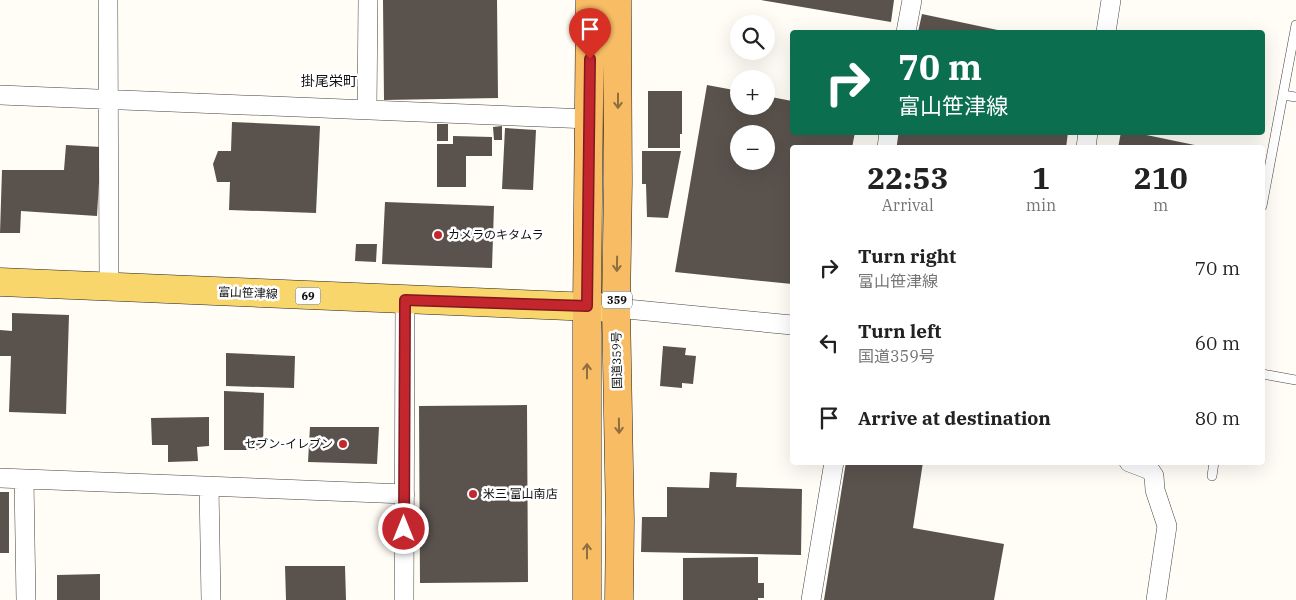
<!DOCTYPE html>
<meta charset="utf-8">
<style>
body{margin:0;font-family:"IBM Plex Serif","Noto Sans JP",serif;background:#f6f6f6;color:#222;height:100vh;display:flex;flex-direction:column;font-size:19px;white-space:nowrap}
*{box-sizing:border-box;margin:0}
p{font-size:16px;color:#767676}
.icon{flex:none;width:28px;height:28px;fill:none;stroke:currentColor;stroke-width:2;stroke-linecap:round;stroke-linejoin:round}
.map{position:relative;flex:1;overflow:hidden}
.side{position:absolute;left:790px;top:145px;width:475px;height:320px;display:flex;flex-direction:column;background:#fff;border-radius:5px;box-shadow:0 5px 20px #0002}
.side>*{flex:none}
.guide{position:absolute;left:790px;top:30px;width:475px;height:105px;border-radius:5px;box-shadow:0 5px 20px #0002;background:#0b6e4f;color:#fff;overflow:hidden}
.controls{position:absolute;left:730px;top:15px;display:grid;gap:10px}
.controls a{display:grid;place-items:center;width:45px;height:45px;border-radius:50%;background:#fff;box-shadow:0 5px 20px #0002;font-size:25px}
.pin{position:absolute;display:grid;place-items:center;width:42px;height:42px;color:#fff;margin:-51px -21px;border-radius:50% 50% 50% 0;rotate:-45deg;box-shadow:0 0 5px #0007}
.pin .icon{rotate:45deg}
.me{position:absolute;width:55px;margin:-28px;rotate:0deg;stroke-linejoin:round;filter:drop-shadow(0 0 4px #0008)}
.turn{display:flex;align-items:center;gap:18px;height:105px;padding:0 25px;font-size:22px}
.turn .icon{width:65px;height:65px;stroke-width:2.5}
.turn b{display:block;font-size:35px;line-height:42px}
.eta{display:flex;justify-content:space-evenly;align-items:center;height:85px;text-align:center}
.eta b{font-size:30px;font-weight:800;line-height:35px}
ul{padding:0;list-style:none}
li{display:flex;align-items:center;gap:15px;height:75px;padding:0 25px}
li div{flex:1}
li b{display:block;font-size:19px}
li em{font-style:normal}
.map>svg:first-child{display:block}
.building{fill:#5a524d;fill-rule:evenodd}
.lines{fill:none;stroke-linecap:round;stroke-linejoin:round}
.service-casing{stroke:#444;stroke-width:10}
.minor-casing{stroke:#444;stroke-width:20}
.primary-casing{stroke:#222;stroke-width:29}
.trunk-casing{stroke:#222;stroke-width:29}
.service{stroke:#fff;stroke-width:9}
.minor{stroke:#fff;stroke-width:19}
.primary{stroke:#f9d66b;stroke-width:28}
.trunk{stroke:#f7bc64;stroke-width:28}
.oneway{stroke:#906f3f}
.route-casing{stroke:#7f191e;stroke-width:12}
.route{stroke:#c4262e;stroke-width:9}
.poi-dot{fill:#c4262e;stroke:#fff;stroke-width:2}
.labels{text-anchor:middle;stroke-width:5;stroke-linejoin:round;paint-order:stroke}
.shield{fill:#fff;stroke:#585858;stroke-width:1}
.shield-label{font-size:11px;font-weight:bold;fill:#111}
.poi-label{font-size:12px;fill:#111;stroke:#fff;text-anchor:start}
.street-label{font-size:12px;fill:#111;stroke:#fff}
.neighbourhood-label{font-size:14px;fill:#111;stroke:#fff}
</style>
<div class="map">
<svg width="1296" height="600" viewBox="0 0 1296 600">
<rect width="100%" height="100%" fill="#fffdf5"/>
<path class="building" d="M383,0h114l1,98 -114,2z
M761,0h133l-3,22z
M922,14l85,18h-89z
M707,85l32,6v15h27v-10l26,5v31h63l-3,16h-60v136l-117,-12zM739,134h27v27h-27z
M648,91h34v43h-2v14h-32z
M232,122l88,4 -4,87 -87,-3 1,-28h-13l-4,-18 5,-13h13z
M437,124h11v17h-11z
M502,126v14h-8l-1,-13z
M505,128l31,2 -3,60 -31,-1z
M899,132h169l-2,16h-170z
M1121,132h11l77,16h-91z
M453,136l39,1v19h-26v31h-29v-43h16z
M66,145l35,2 -4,69 -76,-5 -1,22h-20l2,-63h62z
M642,151h39l-13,67 -21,-1 -1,-33h-4z
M385,202l109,4 -2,62 -110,-4z
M356,244h21l-1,18 -21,-1z
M12,313l57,2 -3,99 -57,-2 2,-56h-11v-26l12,1z
M663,346l23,2 -1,7 11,1 -3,28 -11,-1v5l-22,-2z
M226,353l69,3 -1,32 -68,-2z
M224,391l40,2 -1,57h-39z
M527,405l1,177 -108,1 -1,-177z
M209,417v29l-12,1 1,14 -30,1v-17h-16l-1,-27z
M310,427h69l-2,37 -69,-2z
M846,462h77l-10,66 91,16 -10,56h-170z
M710,472l27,1 -1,14 66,2 -1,66 -160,-3 1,-35h25v-30l42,1z
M0,492h9v61h-9z
M758,557v26h6v15h-6v2h-75v-42z
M285,566h60l1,34h-60z
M100,574v26h-43v-25z"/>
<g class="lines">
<g class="service-casing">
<path id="service" d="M1283,95l13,2
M1262,206l34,-181
M1262,374l34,6
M1212,476l2,-14"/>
</g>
<g class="minor-casing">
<path id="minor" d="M108,0l1,288
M906,32l6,-32
M1106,32l5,-32
M0,95l589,24
M367,110l1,-110
M887,148l2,-16
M1086,148l2,-16
M616,308l176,17
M1129,462l21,8 4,6 1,14 12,36 -11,74
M0,478l405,16
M24,479l2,121
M209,486l2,114
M404,600l1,-301
M811,600l23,-138"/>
</g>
<g class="primary-casing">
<path id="primary" d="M0,282l616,26"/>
</g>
<g class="trunk-casing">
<path id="trunk" d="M617,0l1,182 -2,126 4,213 -1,79
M587,600v-294l3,-306"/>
</g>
<use href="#service" class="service"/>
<use href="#minor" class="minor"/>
<use href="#primary" class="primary"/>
<use href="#trunk" class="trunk"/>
</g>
<defs><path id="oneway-shaft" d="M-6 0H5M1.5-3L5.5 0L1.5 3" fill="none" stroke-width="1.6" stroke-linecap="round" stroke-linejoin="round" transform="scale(1.25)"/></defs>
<g class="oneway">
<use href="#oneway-shaft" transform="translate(618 101) rotate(90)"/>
<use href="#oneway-shaft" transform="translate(617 264) rotate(91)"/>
<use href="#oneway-shaft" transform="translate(587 371) rotate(-90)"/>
<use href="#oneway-shaft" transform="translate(619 426) rotate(89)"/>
<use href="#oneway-shaft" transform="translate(587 551) rotate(-90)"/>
</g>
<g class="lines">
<g class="route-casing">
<path id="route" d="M404,529l1,-229 182,6 3,-247"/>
</g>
<use href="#route" class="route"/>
</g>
<g class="poi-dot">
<circle cx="438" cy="235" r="5"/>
<circle cx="343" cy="444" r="5"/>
<circle cx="473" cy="494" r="5"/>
</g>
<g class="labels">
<g class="shield">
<rect x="295.5" y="287.5" width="25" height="17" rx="4"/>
<rect x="602" y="291.5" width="30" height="17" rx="4"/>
</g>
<g class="shield-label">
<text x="308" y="300">69</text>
<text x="617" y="304">359</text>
</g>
<g class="poi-label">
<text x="448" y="239">カメラのキタムラ</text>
<text x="333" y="448" text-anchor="end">セブン-イレブン</text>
<text x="483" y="498">米三 富山南店</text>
</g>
<g class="street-label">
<text transform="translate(248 293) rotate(2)" y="4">富山笹津線</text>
<text transform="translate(617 360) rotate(-91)" y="4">国道359号</text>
</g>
<g class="neighbourhood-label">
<text x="329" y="86">掛尾栄町</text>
</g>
</g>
</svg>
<div class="controls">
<a><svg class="icon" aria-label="search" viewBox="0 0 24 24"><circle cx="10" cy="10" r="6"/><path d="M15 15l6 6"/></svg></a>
<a>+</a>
<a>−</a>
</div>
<div class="pin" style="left:590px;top:59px;background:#d93025"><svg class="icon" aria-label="arrive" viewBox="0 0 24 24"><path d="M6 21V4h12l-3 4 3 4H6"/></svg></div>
<svg class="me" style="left:404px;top:529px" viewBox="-20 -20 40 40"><circle r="17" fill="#c4262e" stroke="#fff" stroke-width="3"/><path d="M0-11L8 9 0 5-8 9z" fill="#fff"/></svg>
<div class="guide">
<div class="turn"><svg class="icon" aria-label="right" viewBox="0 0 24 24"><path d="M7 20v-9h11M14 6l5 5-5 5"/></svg><div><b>70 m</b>富山笹津線</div></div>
</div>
<section class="side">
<div class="eta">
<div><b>22:53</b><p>Arrival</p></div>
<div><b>1</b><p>min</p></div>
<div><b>210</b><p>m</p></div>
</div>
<ul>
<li><svg class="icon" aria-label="right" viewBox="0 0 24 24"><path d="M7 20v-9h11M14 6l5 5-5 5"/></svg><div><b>Turn right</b><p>富山笹津線</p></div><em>70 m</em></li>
<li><svg class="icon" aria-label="left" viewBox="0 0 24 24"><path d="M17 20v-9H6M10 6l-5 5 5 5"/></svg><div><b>Turn left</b><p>国道359号</p></div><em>60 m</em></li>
<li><svg class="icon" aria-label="arrive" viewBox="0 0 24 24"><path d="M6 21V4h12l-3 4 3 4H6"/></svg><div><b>Arrive at destination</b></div><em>80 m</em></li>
</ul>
</section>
</div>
